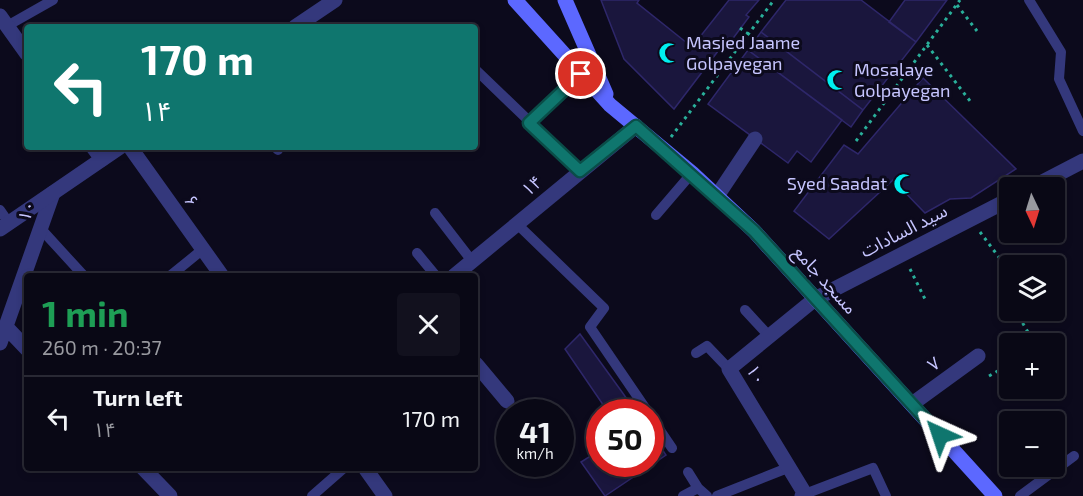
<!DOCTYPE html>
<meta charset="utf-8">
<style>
body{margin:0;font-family:"Exo 2","Noto Sans Arabic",sans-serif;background:#12111e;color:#f1f3f6;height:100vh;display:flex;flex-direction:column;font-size:22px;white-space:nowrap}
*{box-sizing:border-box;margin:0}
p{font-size:20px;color:#999aa0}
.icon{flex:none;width:33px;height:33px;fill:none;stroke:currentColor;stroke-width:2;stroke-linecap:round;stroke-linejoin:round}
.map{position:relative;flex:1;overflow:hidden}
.drawer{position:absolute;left:24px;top:273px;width:454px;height:198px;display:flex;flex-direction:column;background:#090815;border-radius:6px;box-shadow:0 3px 9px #0003,0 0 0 2px #292934}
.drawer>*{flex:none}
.guide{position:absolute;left:24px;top:24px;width:454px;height:126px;border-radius:6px;box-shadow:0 3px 9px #0003,0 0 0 2px #292934;background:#0f766e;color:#fff;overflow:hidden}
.needle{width:39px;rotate:176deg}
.fabs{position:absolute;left:999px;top:177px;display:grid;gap:12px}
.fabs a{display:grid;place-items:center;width:66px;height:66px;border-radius:6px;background:#090815;box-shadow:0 3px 9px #0003,0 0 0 2px #292934;font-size:30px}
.speed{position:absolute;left:496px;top:399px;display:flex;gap:12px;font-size:30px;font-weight:700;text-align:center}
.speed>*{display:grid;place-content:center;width:78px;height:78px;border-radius:50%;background:#090815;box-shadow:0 3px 9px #0003,0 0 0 2px #292934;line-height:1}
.speed small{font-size:15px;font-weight:400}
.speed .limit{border:9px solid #d22;background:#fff;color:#111}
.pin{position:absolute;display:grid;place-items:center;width:51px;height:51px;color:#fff;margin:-26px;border:3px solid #fff;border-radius:50%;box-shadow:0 2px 6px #0007}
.me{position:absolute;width:66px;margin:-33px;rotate:318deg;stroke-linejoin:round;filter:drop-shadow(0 0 4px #0008)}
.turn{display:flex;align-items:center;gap:21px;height:126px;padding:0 18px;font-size:27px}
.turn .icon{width:78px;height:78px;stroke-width:2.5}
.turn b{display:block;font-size:42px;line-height:51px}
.round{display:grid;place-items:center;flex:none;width:63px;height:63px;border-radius:6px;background:#12111e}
.head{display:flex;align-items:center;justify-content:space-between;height:102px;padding:0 18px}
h1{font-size:36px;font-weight:700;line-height:45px;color:#1e9e55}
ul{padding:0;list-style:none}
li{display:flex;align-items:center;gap:18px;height:84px;padding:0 18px;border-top:2px solid #292934}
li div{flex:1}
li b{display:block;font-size:22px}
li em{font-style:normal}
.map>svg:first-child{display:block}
.building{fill:#1a163d;stroke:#2e276a;stroke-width:1.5}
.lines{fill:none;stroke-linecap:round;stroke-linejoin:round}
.path{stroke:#29af9a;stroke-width:3;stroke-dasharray:3 4.5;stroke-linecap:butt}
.service{stroke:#34387c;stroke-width:10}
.minor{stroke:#34387c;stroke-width:15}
.tertiary{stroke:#34387c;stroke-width:15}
.secondary{stroke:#5c68ff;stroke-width:15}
.route-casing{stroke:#0a4d48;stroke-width:15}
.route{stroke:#0f766e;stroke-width:10}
.labels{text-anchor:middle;stroke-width:6;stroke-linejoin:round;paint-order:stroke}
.poi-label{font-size:18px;fill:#c6c5ff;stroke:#0c0a1c;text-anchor:start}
.street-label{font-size:18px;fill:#c6c5ff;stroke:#0c0a1c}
</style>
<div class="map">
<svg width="1083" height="496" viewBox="0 0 1083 496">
<rect width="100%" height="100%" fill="#0c0a1c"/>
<path class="building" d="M601,0h38l-2,3 55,44 37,-47h30l-13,15 3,2 -18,24 -3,-3 -54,71 -50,-50z
M786,0h75l55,42 -53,68 -102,-78z
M905,0h42l-31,42 -27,-20z
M761,32l102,78 -12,17 -103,-77z
M748,50l94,70 -31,42 -14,-11 -9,12 -80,-59z
M923,78l93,91 -45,29 -21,1 -25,14 -32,-33 -64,59 -35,-28 50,-66 14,9z
M580,334l42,58 14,20h-28l-43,-63z
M651,433l15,22 -61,41 -24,-34 19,-12v14h51z"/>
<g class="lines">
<path class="path" d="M957,5l20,26
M740,28l8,6
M927,45l43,56
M671,137l103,-137
M856,141l104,-141
M980,232l30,40
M910,269l15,30
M1010,297v4
M1015,310l20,34
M989,376l21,-12"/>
<path class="service" d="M1029,0l32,52 -2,27 24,52
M7,26l46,-26
M476,70l105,101
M529,123l52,-49
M275,147l3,3
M0,210l9,13
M435,213l37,48
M656,215l36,-42
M517,224l87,84 -14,19 58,85
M41,229l43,47
M417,253l19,23
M170,276l32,-26
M745,310l23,25
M696,353l11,-7 22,23
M651,417l21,31
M688,472l10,16
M805,494l68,-26 13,28
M312,496l32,-28
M683,496l15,-8 9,8
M717,496l73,-29
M1020,496l54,-40"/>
<path class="minor" d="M0,16l27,38
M93,147l9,12
M130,147l92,129
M1031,188l52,-27
M717,196l38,-57
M454,276l182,-150
M7,328l20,21
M0,343l53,-150
M476,364l31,37
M912,404l66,-48
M143,468l27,28
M365,468l20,28
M802,496l3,-2 -76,-125 86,-70 195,-100"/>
<path class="tertiary" d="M295,27l40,-27
M0,229l120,-82"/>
<path class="secondary" d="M515,0l95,105 82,68 62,58 241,265
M565,0l41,94"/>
</g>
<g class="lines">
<g class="route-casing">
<path id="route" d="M581,74l-52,49 51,48 56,-45 118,105 186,204"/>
</g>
<use href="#route" class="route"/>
</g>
<defs>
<g id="mosque-bare" transform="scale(1.62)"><path d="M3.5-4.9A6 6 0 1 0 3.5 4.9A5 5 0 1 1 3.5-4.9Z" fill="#00f0f0" stroke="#0c0a1c" stroke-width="2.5" paint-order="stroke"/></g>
</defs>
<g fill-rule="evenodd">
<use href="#mosque-bare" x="669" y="53"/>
<use href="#mosque-bare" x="837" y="80"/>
<use href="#mosque-bare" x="904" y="184"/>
</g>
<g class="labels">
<g class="poi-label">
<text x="686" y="49">Masjed Jaame<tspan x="686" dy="21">Golpayegan</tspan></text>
<text x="854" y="76">Mosalaye<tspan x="854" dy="21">Golpayegan</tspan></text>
<text x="887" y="190" text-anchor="end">Syed Saadat</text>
</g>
<g class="street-label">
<text transform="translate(532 186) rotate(-40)" y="6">۱۴</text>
<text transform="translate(191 201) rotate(55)" y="6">۶</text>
<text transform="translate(27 211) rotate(-71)" y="6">۱۰</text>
<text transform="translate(904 231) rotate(-27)" y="6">سید السادات</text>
<text transform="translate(825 280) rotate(48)" y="6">مسجد جامع</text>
<text transform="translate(934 364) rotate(-36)" y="6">۷</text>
<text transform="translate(756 375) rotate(59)" y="6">۱۰</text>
</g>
</g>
</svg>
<div class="fabs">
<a><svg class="needle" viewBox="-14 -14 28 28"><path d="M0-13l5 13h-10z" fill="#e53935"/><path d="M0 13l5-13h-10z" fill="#999aa0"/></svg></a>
<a><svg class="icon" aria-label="layers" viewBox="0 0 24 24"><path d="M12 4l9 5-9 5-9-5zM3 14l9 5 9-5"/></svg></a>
<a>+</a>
<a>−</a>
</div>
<div class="speed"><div>41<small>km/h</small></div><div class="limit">50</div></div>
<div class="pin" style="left:581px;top:74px;background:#d93025"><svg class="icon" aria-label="arrive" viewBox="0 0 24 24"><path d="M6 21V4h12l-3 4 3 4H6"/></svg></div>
<svg class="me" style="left:940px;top:435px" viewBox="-20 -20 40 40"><path d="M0-17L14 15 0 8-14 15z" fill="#0f766e" stroke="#fff" stroke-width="4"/></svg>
<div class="guide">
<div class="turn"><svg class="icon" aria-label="left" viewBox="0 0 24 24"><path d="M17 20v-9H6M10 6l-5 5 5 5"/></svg><div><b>170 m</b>۱۴</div></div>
</div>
<section class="drawer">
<div class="head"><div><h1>1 min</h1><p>260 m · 20:37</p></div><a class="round"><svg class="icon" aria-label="close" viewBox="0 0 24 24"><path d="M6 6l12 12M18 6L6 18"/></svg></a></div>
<ul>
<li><svg class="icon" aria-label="left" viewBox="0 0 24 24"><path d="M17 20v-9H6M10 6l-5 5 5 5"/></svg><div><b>Turn left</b><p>۱۴</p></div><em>170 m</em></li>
</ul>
</section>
</div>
